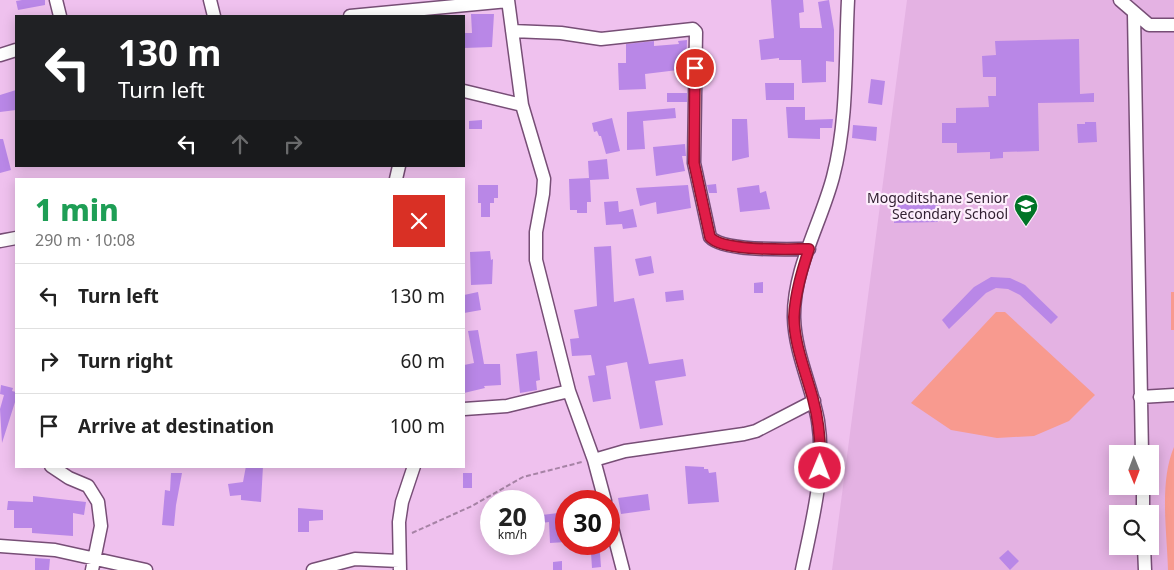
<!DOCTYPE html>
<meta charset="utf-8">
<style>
body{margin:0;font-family:"Noto Sans",sans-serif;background:#f6f6f6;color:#222;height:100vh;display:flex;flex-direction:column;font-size:19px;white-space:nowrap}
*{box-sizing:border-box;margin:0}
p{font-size:16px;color:#767676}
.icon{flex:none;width:28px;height:28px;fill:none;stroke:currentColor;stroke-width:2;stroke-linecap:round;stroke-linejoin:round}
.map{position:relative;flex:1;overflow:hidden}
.side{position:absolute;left:15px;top:178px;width:450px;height:290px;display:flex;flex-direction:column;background:#fff;border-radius:0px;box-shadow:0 2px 12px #0003}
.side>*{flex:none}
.top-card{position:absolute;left:15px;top:15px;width:450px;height:152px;border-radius:0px;box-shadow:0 2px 12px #0003;background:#202124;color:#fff;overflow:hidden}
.needle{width:32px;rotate:179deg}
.controls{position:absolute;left:1109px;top:445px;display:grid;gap:10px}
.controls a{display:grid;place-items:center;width:50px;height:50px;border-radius:0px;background:#fff;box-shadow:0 2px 12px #0003;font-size:25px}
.speed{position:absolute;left:480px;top:490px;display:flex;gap:10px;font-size:25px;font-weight:700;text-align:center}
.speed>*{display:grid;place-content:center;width:65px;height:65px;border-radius:50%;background:#fff;box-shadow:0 2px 12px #0003;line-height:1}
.speed small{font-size:12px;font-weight:400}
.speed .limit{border:8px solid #d22;background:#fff;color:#111}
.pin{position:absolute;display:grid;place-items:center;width:42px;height:42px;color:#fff;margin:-21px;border:2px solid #fff;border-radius:50%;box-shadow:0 1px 5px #0007}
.me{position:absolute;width:55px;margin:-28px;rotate:1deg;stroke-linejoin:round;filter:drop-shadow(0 0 4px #0008)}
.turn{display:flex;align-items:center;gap:18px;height:105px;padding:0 20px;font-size:22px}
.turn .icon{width:65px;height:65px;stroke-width:2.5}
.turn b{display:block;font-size:35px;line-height:42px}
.lanes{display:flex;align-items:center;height:48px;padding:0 20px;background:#0003;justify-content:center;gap:25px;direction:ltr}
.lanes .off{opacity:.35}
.round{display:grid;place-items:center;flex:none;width:52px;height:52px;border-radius:0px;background:#f6f6f6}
.head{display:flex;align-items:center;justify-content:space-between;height:85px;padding:0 20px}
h1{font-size:30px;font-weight:800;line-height:38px;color:#1e9e55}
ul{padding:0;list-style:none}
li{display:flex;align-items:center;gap:15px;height:65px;padding:0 20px;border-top:1px solid #e0e0e0}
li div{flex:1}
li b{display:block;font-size:19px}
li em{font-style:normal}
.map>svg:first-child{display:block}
.built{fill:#e4b2e3;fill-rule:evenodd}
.green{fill:#f89a8f}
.building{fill:#b987e7}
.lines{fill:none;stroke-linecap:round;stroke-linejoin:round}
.minor-casing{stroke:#774e76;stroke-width:15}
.path{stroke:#a683a5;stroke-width:2;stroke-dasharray:5 2.5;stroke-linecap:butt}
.minor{stroke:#fff;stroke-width:12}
.route-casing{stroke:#92132f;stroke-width:12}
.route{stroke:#e11d48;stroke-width:9}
.labels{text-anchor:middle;stroke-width:4.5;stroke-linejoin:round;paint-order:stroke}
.poi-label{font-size:14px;fill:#322132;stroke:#fdeefc;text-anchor:end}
</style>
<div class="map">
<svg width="1174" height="570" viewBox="0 0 1174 570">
<rect width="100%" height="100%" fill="#efc1ee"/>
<path class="built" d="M907,0h267v570h-342zM1118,454h32v32h-32zM1118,514h32v32h-32z"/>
<path class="green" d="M1171,292h3v38h-3z
M996,312h9l90,83 -26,26 -35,15 -37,2 -46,-8 -40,-27z
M1174,447v123h-6c-1,-38 -9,-88 6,-123z"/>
<path class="building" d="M22,0h23v5l-27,5 -2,-9z
M771,0h32l1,12 -5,1 1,15h22l-4,-26 11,-2 5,30v32l-8,-1v21l-24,1 -1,-23h-22v-2l-18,2 -2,-20 15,-2z
M471,14h23l-2,33 -28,1v-15h8z
M1079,39l1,55 14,-1v9l-56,1 1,48 -36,1v6l-13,1v-7l-33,1v-10h-15v-20h14v-15l33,-1 -1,-11h8v-19h-13l-1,-21 14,-1 -1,-14z
M687,40l-1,29 -41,5 1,15 -27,1 -1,-27h8v-19l28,-3v5l25,-2 -1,-3z
M871,79l14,2 -3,24 -14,-2z
M765,83h29v17h-28z
M16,90v20l-16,2v-17z
M667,93h20v9h-20z
M786,107h19v13l28,-1 -1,9h-12v11l-32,-1z
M675,108l1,10 -33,3 2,28 -18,1v-38z
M612,118l8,33 -14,3 -5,-18h-2l-2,-5 -3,1 -2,-9z
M732,119h15l2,38 -17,4z
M482,120v9h-13v-8z
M1085,122h11l1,20 -19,1 -1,-19h8z
M853,125l24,2 -1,14 -24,-3z
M0,139h3l8,31 -11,3z
M685,144l1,12h-4l3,15 -29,5 -3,-29z
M607,159l2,20 -19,1 1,22h-4v11h-10v-3h-7l-1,-31 20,-1 -1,-17z
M716,184l1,9h-8l-2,-8z
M478,185h20v13h-4v5h-4v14h-9v-14h-3z
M688,185l3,23 -34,6 -1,-12 -16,4 -4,-18z
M759,185l1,8 6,-2 4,18 -30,3 -3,-24z
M618,201l1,11 14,-3 4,18 -14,2 -1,-5 -16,1 -2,-23z
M894,201h44v21l-44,1z
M611,246l3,56 20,-4 15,66 34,-5 3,17 -31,5 8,44 -23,4 -13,-67 -21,4 5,33 -18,3 -5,-26 7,-1 -4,-20 -19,1 -2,-17 9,-1 -5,-28 23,-4 -3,-59z
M490,251l1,9 2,-1 -1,25 -21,1 -1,-33z
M651,256l3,17 -15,3 -4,-17z
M991,277l19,1 15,7 33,32 -7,7 -31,-29 -12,-6 -12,-1 -10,5 -37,36 -7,-9 32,-33z
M763,282v11h-9v-10z
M683,290l1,10 -18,2 -1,-10z
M478,292l3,18 -17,3v-18z
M478,330l6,34h16l1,21 -17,1 1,2 -21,5v-28l10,-2 -6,-32z
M537,351l3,29 -4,1 1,9 -17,3 -4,-39z
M1,385l12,3 -1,3 4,1v7l-14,44 -2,-34 4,-14 -4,-1z
M246,466h17l-2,36 -20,-2v-5l-11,1 -2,-12 15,-2z
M685,466l19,1v2h4l1,4 7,-1 3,30 -31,2z
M171,473h11l-6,32 -2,21 -12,-1 3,-35 5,1z
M463,473h9v15h-9z
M648,494l2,16 -29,4 -3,-16z
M33,496l53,6 -2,13 -11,-2v23l-41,-3v-5h-18v-18h-7l1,-9 25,1z
M298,508l25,2v10l-14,1v11h-11z
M566,512v30l-16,1 -1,-21 -15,2v-8z
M1008,550l11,11 -9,9 -11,-12z
M591,553h9l1,14 -9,1z
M35,558l15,1 -1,11h-14z
M562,561v9h-9v-8z"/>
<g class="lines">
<g class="minor-casing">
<path id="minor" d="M56,0l4,16
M210,0l4,16
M508,0l14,105 22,74 -1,15 -7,38v28l33,131 25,69 11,41
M1120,0l29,25h25
M1134,14l8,440
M350,16l158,-15
M512,31l49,2 40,6 92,-10 3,3 -2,131 16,74c14,15 77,12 99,12
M0,55l16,-5
M464,91l58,14
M396,179l3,-13
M0,241l16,-3
M1140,397l34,-2
M464,409l43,-3 62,-15
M594,460l31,-9 119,-17 12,-3 58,-30
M51,466l18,12 19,8 10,16 3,24 -9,44
M1143,486v28
M609,516l14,54
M0,546l55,4 91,20
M1144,546l1,24
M313,570l42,-11 44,2
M400,570l-1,-48 3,-20 12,-36
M802,570c10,-49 24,-99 16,-149 -6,-34 -23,-68 -24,-103 -1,-49 27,-95 39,-141 15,-57 12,-119 15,-177"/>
</g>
<path class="path" d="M412,533l60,-27 51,-29 59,-15"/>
<use href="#minor" class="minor"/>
</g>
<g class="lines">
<g class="route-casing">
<path id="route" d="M695,68l-1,95 16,74c13,15 77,12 99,12 -7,22 -14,45 -15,68 0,27 12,56 19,82 6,22 8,46 7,69"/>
</g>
<use href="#route" class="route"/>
</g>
<defs>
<g id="school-pin" transform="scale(1.25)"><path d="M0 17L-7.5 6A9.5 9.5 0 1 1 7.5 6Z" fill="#017427" stroke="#fdeefc"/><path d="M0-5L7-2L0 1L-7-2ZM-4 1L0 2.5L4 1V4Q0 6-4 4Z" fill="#fff"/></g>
</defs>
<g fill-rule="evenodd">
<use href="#school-pin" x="1026" y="206"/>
</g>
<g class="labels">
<g class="poi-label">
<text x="1008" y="203">Mogoditshane Senior<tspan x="1008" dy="16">Secondary School</tspan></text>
</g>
</g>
</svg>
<div class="controls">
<a><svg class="needle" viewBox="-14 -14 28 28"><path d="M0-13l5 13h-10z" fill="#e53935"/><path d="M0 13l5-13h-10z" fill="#767676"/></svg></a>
<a><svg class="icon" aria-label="search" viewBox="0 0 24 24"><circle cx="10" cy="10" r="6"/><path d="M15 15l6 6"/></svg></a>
</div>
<div class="speed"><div>20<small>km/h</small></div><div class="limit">30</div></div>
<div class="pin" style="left:695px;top:68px;background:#d93025"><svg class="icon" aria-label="arrive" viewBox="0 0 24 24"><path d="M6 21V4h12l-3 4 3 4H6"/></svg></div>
<svg class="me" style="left:820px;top:468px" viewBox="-20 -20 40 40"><circle r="17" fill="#e11d48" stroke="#fff" stroke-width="3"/><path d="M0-11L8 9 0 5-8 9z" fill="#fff"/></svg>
<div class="top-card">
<div class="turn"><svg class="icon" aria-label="left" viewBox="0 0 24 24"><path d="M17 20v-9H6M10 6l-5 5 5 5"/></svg><div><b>130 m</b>Turn left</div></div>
<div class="lanes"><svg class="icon" aria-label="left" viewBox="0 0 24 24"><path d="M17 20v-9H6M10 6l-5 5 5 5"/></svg><svg class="icon off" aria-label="ahead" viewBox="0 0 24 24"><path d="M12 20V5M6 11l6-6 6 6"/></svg><svg class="icon off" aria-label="right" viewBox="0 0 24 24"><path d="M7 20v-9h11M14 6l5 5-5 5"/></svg></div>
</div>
<section class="side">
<div class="head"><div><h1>1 min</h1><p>290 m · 10:08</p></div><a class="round" style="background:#d93025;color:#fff"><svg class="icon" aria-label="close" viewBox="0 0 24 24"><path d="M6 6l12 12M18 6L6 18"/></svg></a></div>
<ul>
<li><svg class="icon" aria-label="left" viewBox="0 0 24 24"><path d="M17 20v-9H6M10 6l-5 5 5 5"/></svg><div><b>Turn left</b></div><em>130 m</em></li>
<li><svg class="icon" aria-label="right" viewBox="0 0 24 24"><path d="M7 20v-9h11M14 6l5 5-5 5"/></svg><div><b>Turn right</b></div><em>60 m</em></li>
<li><svg class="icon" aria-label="arrive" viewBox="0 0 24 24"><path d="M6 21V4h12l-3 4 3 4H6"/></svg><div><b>Arrive at destination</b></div><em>100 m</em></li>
</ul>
</section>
</div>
